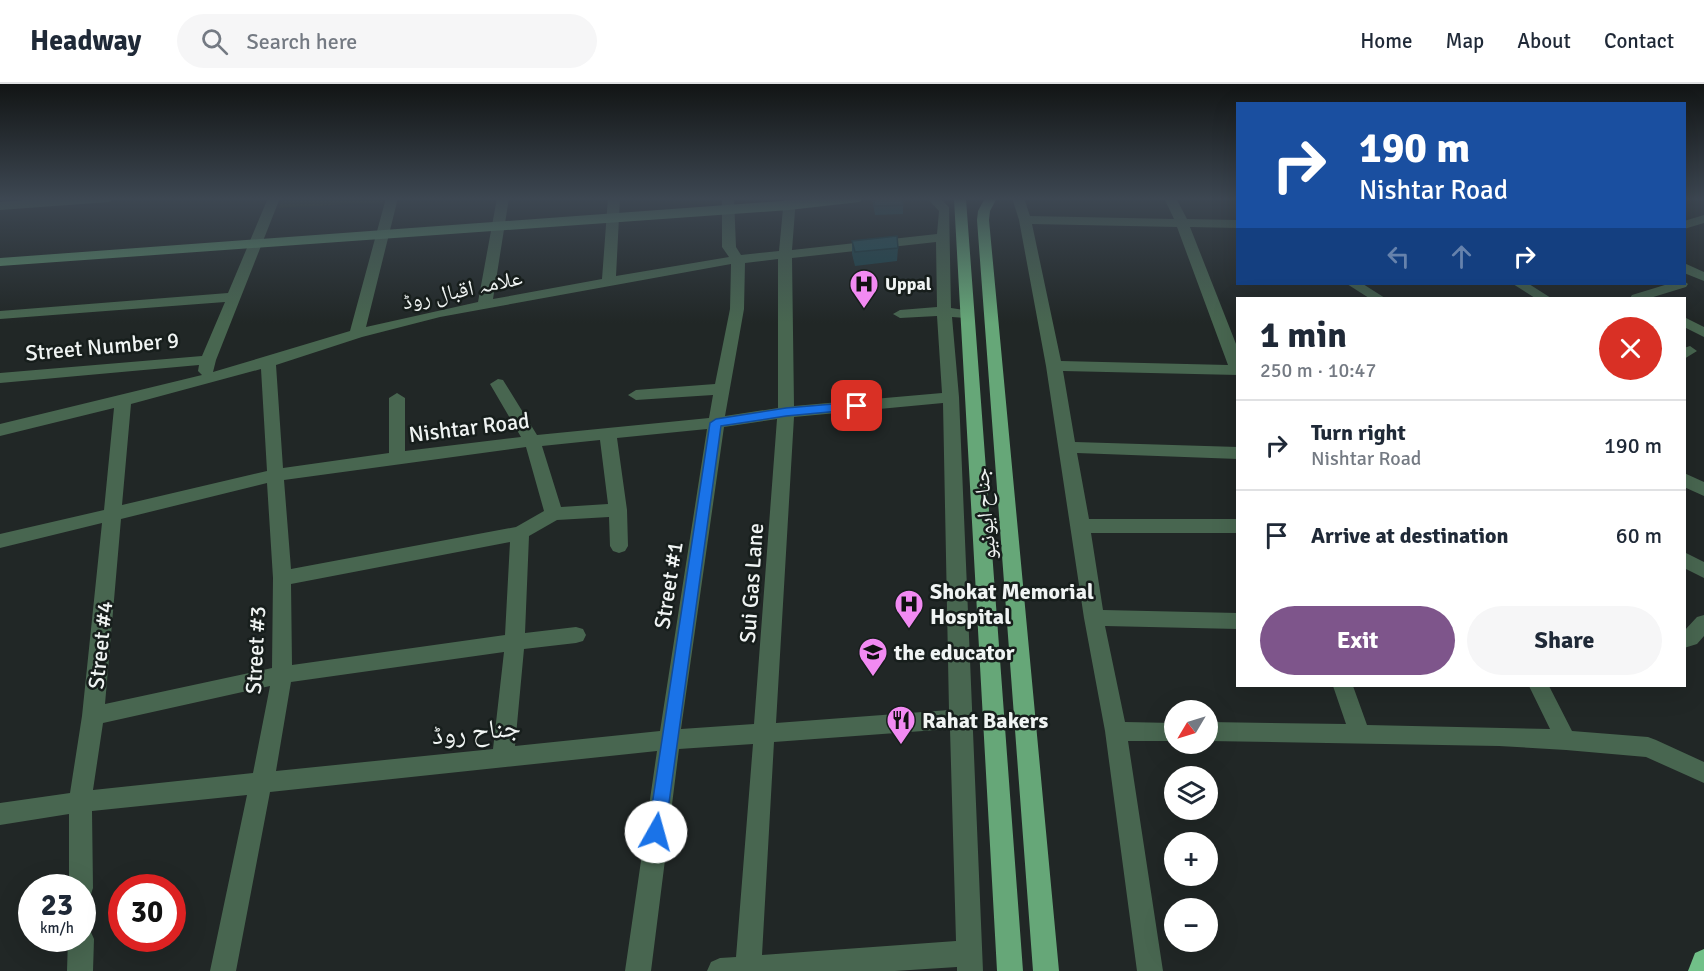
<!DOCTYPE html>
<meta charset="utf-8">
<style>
body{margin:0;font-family:Signika,"Noto Naskh Arabic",sans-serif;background:#f6f6f7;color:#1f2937;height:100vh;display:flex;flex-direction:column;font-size:22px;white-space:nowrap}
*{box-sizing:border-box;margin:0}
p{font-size:20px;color:#747a83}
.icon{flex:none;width:33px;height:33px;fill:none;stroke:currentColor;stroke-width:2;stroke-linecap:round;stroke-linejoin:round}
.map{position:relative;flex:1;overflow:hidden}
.panel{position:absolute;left:1236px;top:213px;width:450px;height:390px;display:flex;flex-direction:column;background:#fff;border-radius:0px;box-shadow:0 6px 24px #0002}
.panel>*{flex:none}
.banner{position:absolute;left:1236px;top:18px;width:450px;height:183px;border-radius:0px;box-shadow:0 6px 24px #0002;background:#1a4fa0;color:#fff;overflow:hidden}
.needle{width:39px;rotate:232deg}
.controls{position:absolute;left:1164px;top:616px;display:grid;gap:12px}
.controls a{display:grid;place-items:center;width:54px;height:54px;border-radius:50%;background:#fff;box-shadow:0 6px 24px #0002;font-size:30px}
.speed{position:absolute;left:18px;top:790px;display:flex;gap:12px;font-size:30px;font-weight:700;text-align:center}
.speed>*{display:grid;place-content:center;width:78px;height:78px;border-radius:50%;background:#fff;box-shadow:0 6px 24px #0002;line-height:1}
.speed small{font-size:15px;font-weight:400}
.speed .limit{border:9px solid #d22;background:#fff;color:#111}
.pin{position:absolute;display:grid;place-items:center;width:51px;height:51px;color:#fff;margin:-26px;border-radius:12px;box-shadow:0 3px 9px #0006}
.me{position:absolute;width:66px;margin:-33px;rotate:7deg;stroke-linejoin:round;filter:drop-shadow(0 0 4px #0008)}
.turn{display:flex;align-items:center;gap:21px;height:126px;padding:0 24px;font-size:27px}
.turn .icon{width:78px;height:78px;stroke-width:2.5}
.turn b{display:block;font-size:42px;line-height:51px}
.lanes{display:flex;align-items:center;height:57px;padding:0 24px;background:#0003;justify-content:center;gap:30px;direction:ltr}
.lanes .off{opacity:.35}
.round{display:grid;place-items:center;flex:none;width:63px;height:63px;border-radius:32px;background:#f6f6f7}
.head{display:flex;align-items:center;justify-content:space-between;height:102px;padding:0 24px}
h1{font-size:36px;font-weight:700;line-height:45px}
.primary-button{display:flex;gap:12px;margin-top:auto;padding:12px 24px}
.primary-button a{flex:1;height:69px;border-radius:36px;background:#7e558b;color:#fff;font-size:24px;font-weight:700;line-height:69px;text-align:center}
.primary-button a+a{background:#f6f6f7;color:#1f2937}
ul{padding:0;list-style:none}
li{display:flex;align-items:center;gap:18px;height:90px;padding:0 24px;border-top:2px solid #e0e1e3}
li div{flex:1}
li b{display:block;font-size:22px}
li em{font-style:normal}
header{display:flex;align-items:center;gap:36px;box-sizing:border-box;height:84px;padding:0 30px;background:#fff;border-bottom:2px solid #e0e1e3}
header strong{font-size:28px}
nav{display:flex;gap:33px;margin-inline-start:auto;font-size:21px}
.search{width:420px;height:54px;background:#f6f6f7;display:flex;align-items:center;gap:15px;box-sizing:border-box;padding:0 21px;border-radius:33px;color:#747a83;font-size:22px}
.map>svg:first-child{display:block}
.green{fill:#2c3516}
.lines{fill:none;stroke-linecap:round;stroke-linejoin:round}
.street{fill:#486650;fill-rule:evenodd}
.secondary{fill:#598b67;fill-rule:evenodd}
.primary{fill:#66a778;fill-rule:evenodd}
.highway{fill:#71c088;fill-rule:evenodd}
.wall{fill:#1c454c}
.building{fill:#215058;stroke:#17383e;stroke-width:1.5}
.route{fill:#1a73e8;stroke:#114b97;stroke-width:1.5}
.labels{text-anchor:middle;stroke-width:5;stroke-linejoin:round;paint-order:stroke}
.far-poi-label{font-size:18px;font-weight:bold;fill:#f0f4f3;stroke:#171e1c;text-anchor:start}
.street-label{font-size:22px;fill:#f0f4f3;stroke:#171e1c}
.poi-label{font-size:22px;font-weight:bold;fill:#f0f4f3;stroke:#171e1c;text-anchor:start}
.near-street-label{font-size:27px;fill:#f0f4f3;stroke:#171e1c}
</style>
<header>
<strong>Headway</strong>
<div class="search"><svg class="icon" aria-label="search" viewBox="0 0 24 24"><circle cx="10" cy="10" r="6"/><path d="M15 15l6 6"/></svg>Search here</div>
<nav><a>Home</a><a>Map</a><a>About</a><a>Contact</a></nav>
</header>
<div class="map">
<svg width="1704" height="887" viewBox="0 0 1704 887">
<rect width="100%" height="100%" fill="#212726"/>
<path class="green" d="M283,114h102l-1,4 -105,6z"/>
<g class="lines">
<path class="street" d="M52,114h63l-6,4 -109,8v-8z
M268,114h12l-64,162 -3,12 137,-41 36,-133h12l-32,129 112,-25 19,-104h12l-16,101 109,-20 6,-81h12l-4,78 113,-19 -7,-10v-49h12l2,49 5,8 38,-4 5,-53h12l-4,52 145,-16 2,-23 -12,-13h13l9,9 2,101 20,3 2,3 -7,4 -14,-1 7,80 24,574h-26v-4l-62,4h-188l4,-9 9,-4 16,-1 17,-213 -74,5 -28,222h-26l32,-220 -387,41 -34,179h-26l37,-176 -155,16 1,77 -3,9 -8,2v-11h-13v-74l-69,11v-22l70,-10 12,-77 20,-193 -102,25v-14l104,-24 10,-102 -114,28v-12l202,-49 -4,-4 1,-6 -199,18v-10l202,-17 23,-54 -225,17v-8l228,-18zM936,158l1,65 -37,3 -7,4 7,4 37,-2 5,77 -148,13 -2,-148zM778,175v149l-53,8 19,-107 1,-46zM731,180l-1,45 -15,75 -79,6 -8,5 8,5 77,-5 -4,23 -172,17 -34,-55 -5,-1 -8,5 31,53 -116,14v-53l-8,-5 -8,5v55l-106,15 -7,-103 86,-28 78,-20zM261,285l6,102 -145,34 9,-101zM943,319l6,307 -173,13 18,-306zM777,335l-23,305 -73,5 43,-302zM707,345l-47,302 -145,15 9,-97 52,-6 7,-2 3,-6 -3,-6 -7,-2 -51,6 4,-97 28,-16 52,-3 1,29 3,5 6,2 6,-2 3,-5 -1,-36 -10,-72zM600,356l8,64 -47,3 -19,-61zM526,363l18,64 -28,16 -225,42 -7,-89zM267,399l6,95 -1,90 -167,36 16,-185zM510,458l-5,93 -213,30 -1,-81zM504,568l-11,97 -217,22 15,-89zM270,602l-17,87 -160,17 10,-67zM950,645l6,212 -194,14 12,-213z
M1012,114h12l6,18 144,3 -10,-21h12l11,21 51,1v8l-48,-1 48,122v26l-175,-4 12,71 163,5v12l-161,-6 12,66h149v14h-147l12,77 135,3v16l-133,-3 20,96 49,1v18h-46l35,230h-26l-32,-240 -21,-113 -38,-252 -27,-146zM1032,140l145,3 51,138 -167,-4z
M1704,131v8l-20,6v-8z
M1684,179l20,9v9l-20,-8z
M1684,197l4,3 -2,3 -36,11h-20l2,-3 36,-11h16z
M1347,200h16l22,14h-16z
M1513,200h16l22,14h-16z
M1684,233l20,10v10l-20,-10z
M1690,262l7,5 -13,8v-11z
M1684,389l20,9v14l-20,-9z
M1684,468l20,10v16l-20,-10z
M1704,531v21l-7,8 -13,4v-17l13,-14z
M1333,602h20l14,39 183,4 -21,-43h20l23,45 76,6 8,3 48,22v21l-58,-26 -80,-7 -67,-4 -291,-5v-19l138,2z
M82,843l8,3 4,9 -1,32h-26l1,-32h14z"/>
<path class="secondary" d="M823,114h42l-6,4 -70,8 -789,56v-8z"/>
<path class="primary" d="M985,114h12l-7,13 -1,9 70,751h-26l-56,-751 1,-9z
M954,115h12l57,772h-26z"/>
<path class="highway" d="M1704,865v22h-16l7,-18z"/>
</g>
<path class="wall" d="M872,114h30l1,7v9l-28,1z
M852,157l46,7 -1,13 -42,5 -3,-12z"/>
<path class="building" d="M873,114h29l1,7 -28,1z
M897,152l1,12 -43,4 -3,-11z"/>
<linearGradient id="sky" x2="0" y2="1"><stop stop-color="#121515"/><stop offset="0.48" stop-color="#3d4752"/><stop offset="1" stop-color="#3d4752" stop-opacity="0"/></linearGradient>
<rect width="1704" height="239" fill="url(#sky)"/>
<path class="route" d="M857,318l4,1v6l-75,7 -65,10 -56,406 -2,6 -7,3 -6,-3 -2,-6 62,-409 6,-4 70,-11z"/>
<defs>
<g id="hospital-pin" transform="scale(1.5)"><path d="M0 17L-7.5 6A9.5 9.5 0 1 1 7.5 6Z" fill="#f28af2" stroke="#171e1c"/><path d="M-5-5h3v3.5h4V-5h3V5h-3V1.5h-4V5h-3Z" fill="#111"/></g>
<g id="school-pin" transform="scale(1.5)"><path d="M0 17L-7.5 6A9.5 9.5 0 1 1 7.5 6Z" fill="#f28af2" stroke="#171e1c"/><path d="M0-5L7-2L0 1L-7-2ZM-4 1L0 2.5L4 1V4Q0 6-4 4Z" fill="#111"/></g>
<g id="restaurant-pin" transform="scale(1.5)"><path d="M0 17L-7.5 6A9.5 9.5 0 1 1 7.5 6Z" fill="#f28af2" stroke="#171e1c"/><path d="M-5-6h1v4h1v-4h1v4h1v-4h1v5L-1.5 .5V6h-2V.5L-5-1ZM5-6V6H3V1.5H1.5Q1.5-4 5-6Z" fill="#111"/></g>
</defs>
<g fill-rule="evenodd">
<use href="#hospital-pin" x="864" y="200"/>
<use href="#hospital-pin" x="909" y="520"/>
<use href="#school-pin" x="873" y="568"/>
<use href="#restaurant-pin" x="901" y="636"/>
</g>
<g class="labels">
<g class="far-poi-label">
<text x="885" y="206">Uppal</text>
</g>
<g class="street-label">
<text transform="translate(462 205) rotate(-12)" y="8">علامہ اقبال روڈ</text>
<text transform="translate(102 262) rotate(-5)" y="8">Street Number 9</text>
<text transform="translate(469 343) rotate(-7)" y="8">Nishtar Road</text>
<text transform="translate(984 430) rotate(-95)" y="8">جناح ایونیو</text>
<text transform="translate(751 499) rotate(-86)" y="8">Sui Gas Lane</text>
<text transform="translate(668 501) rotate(-81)" y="8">Street #1</text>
<text transform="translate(100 561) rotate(-84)" y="8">Street #4</text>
<text transform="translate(255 566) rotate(-87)" y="8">Street #3</text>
</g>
<g class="poi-label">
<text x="930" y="515">Shokat Memorial<tspan x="930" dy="25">Hospital</tspan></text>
<text x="894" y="576">the educator</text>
<text x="922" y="644">Rahat Bakers</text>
</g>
<g class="near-street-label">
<text transform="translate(476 647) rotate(-6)" y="9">جناح روڈ</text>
</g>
</g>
</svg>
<div class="controls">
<a><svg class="needle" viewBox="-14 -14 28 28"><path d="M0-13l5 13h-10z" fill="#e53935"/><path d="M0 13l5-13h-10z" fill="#747a83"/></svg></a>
<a><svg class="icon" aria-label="layers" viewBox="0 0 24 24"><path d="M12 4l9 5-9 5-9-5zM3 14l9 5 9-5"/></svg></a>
<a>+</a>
<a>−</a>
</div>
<div class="speed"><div>23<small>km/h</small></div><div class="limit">30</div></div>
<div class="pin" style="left:857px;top:322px;background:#d93025"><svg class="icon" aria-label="arrive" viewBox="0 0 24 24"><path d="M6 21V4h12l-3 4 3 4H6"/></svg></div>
<svg class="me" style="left:656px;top:748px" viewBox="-20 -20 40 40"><circle r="19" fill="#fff"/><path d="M0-13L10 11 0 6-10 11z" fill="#1a73e8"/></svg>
<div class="banner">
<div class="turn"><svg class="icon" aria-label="right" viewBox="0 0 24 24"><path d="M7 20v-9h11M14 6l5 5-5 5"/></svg><div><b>190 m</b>Nishtar Road</div></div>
<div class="lanes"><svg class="icon off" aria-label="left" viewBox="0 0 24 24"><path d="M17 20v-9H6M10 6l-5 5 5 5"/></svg><svg class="icon off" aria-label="ahead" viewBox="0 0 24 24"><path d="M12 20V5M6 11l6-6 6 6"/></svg><svg class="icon" aria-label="right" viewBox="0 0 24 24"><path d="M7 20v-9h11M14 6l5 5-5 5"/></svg></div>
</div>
<section class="panel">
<div class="head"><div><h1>1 min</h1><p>250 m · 10:47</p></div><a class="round" style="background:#d93025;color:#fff"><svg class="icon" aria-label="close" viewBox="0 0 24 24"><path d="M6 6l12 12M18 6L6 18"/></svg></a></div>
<ul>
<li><svg class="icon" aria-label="right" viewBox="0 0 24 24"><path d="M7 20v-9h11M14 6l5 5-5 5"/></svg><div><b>Turn right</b><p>Nishtar Road</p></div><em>190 m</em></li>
<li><svg class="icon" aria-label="arrive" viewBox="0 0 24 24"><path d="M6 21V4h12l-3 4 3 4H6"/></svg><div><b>Arrive at destination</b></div><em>60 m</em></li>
</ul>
<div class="primary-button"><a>Exit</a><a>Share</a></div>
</section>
</div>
